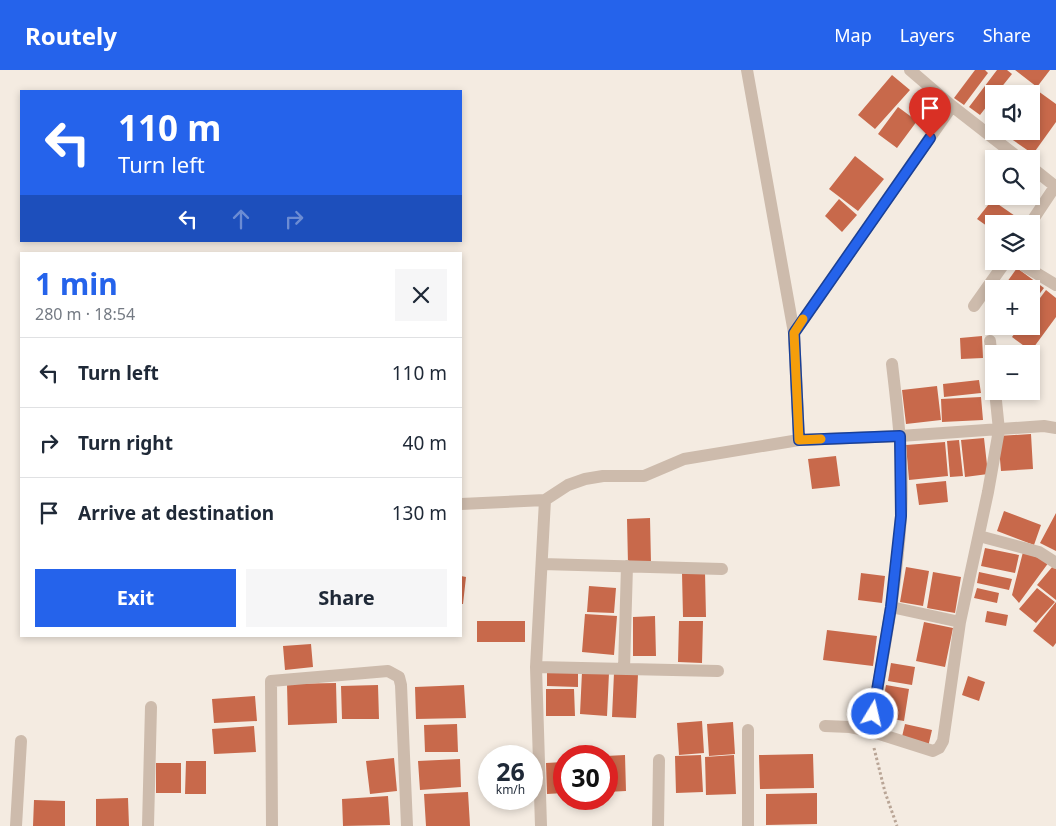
<!DOCTYPE html>
<meta charset="utf-8">
<style>
body{margin:0;font-family:"Noto Sans",sans-serif;background:#f6f6f7;color:#1f2937;height:100vh;display:flex;flex-direction:column;font-size:19px;white-space:nowrap}
*{box-sizing:border-box;margin:0}
p{font-size:16px;color:#747a83}
.icon{flex:none;width:28px;height:28px;fill:none;stroke:currentColor;stroke-width:2;stroke-linecap:round;stroke-linejoin:round}
.map{position:relative;flex:1;overflow:hidden}
.drawer{position:absolute;left:20px;top:182px;width:442px;height:385px;display:flex;flex-direction:column;background:#fff;border-radius:0px;box-shadow:0 2px 8px #0003}
.drawer>*{flex:none}
.top-card{position:absolute;left:20px;top:20px;width:442px;height:152px;border-radius:0px;box-shadow:0 2px 8px #0003;background:#2563eb;color:#fff;overflow:hidden}
.fabs{position:absolute;left:985px;top:15px;display:grid;gap:10px}
.fabs a{display:grid;place-items:center;width:55px;height:55px;border-radius:0px;background:#fff;box-shadow:0 2px 8px #0003;font-size:25px}
.speed{position:absolute;left:478px;top:675px;display:flex;gap:10px;font-size:25px;font-weight:700;text-align:center}
.speed>*{display:grid;place-content:center;width:65px;height:65px;border-radius:50%;background:#fff;box-shadow:0 2px 8px #0003;line-height:1}
.speed small{font-size:12px;font-weight:400}
.speed .limit{border:8px solid #d22;background:#fff;color:#111}
.pin{position:absolute;display:grid;place-items:center;width:42px;height:42px;color:#fff;margin:-51px -21px;border-radius:50% 50% 50% 0;rotate:-45deg;box-shadow:0 0 5px #0007}
.pin .icon{rotate:45deg}
.me{position:absolute;width:55px;margin:-28px;rotate:9deg;stroke-linejoin:round;filter:drop-shadow(0 0 4px #0008)}
.turn{display:flex;align-items:center;gap:18px;height:105px;padding:0 15px;font-size:22px}
.turn .icon{width:65px;height:65px;stroke-width:2.5}
.turn b{display:block;font-size:35px;line-height:42px}
.lanes{display:flex;align-items:center;height:48px;padding:0 15px;background:#0003;justify-content:center;gap:25px;direction:ltr}
.lanes .off{opacity:.35}
.round{display:grid;place-items:center;flex:none;width:52px;height:52px;border-radius:0px;background:#f6f6f7}
.summary{display:flex;align-items:center;justify-content:space-between;height:85px;padding:0 15px}
h1{font-size:30px;font-weight:700;line-height:38px;color:#2563eb}
.primary-button{display:flex;gap:10px;margin-top:auto;padding:10px 15px}
.primary-button a{flex:1;height:58px;border-radius:0px;background:#2563eb;color:#fff;font-size:20px;font-weight:700;line-height:58px;text-align:center}
.primary-button a+a{background:#f6f6f7;color:#1f2937}
ul{padding:0;list-style:none}
li{display:flex;align-items:center;gap:15px;height:70px;padding:0 15px;border-top:1px solid #e0e1e3}
li div{flex:1}
li b{display:block;font-size:19px}
li em{font-style:normal}
header{display:flex;align-items:center;gap:30px;box-sizing:border-box;height:70px;padding:0 25px;background:#2563eb;color:#fff}
header strong{font-size:24px}
nav{display:flex;gap:28px;margin-inline-start:auto;font-size:18px}
.map>svg:first-child{display:block}
.building{fill:#c8694b}
.lines{fill:none;stroke-linecap:round;stroke-linejoin:round}
.path{stroke:#b9a596;stroke-width:3;stroke-dasharray:2.5 2.5;stroke-linecap:butt}
.minor{stroke:#cdbbac;stroke-width:12}
.route-casing{stroke:#184099;stroke-width:12}
.route{stroke:#2563eb;stroke-width:9}
.slow{stroke:#f59e0b;stroke-width:9}
</style>
<header>
<strong>Routely</strong>
<nav><a>Map</a><a>Layers</a><a>Share</a></nav>
</header>
<div class="map">
<svg width="1056" height="756" viewBox="0 0 1056 756">
<rect width="100%" height="100%" fill="#f4ebe1"/>
<path class="building" d="M975,0h10l3,3 -24,32 -10,-7z
M997,0h10l5,4 -16,20h-2v3l-14,18 -11,-8z
M1015,0h35l-13,17z
M892,5l18,15 -35,39 -17,-14z
M1038,21l18,13v18l-23,32 -26,-18 3,-5h21v-30z
M898,37l19,14 -20,27 -19,-14z
M855,86l29,23 -26,32 -29,-22z
M839,129l18,16 -15,17 -17,-16z
M992,130l29,20 -3,4h-24v7l-17,-12z
M1017,198l27,20 -13,17v-16h-29z
M1046,220l10,8v19l-25,34 -19,-14 8,-11h11v-16z
M994,230v12l-6,-5z
M982,266l1,22 -22,1 -1,-21z
M1026,278l1,6h-25l-1,-3z
M979,310l2,13 -37,4 -1,-13z
M937,316l4,34 -35,4 -4,-34z
M981,327l2,23 -41,2 -1,-23z
M1031,364l2,35 -32,2 -3,-35z
M984,368l4,36 -23,3 -4,-37z
M959,370l4,36 -13,1 -3,-36z
M945,372l3,34 -39,4 -3,-35z
M836,386l4,30 -28,3 -4,-30z
M946,411l2,21 -29,3 -3,-21z
M1004,441l37,14 -7,20 -37,-14z
M1056,443v38l-16,-8z
M650,448l1,45 -23,1 -1,-45z
M985,478l34,7 -4,18 -34,-7z
M1023,482l26,10 -30,41 -7,-8z
M1053,496l3,2v32l-19,-15z
M906,497l23,4 -6,35 -23,-4z
M705,502l1,45h-23l-1,-44z
M933,502l28,5 -6,36 -28,-5z
M979,502l33,7 -3,11 -32,-7z
M861,503l24,3 -3,27 -24,-3z
M461,506l5,1 -3,27h-2z
M589,516l27,2 -2,25 -27,-1z
M977,518l22,5 -2,10 -23,-5z
M1037,518l18,14 -19,21 -17,-14z
M1056,532v41l-3,4 -20,-16z
M987,541l21,4 -2,11 -21,-4z
M585,544l32,2 -3,39 -32,-3z
M655,546l1,40h-23v-39z
M477,551h48v21h-48z
M679,551h24l-1,42 -24,-1z
M924,552l29,6 -8,39 -29,-6z
M827,560l50,6 -4,30 -50,-6z
M311,574l2,23 -28,3 -2,-24z
M891,593l24,4 -3,18 -24,-4z
M547,600l31,1v16l-31,-1z
M582,602l27,1 -2,43 -27,-2z
M614,603l24,1 -2,44 -24,-1z
M968,606l17,6 -6,19 -17,-6z
M336,613l1,40 -49,2 -1,-41z
M378,615l1,34h-37l-1,-33z
M464,615l2,33 -50,1 -1,-32z
M886,615l23,4 -5,32 -24,-4z
M546,619h28l1,27h-29z
M255,626l2,25 -43,2 -2,-24z
M702,651l2,32 -25,2 -2,-32z
M733,652l2,32 -26,2 -2,-32z
M457,654l1,28h-33l-1,-27z
M905,654l27,6 -4,17 -27,-6z
M254,656l2,26 -42,2 -2,-25z
M813,684l1,34 -54,1 -1,-34z
M625,685l1,36 -20,1v-36z
M701,685l2,37 -27,1 -1,-37z
M734,685l2,39 -30,1 -1,-38z
M394,688l3,33 -27,3 -4,-33z
M460,689l1,28 -41,3 -2,-29z
M186,691h20v33h-21z
M564,692v31l-17,1 -1,-31z
M156,693h25v30h-25z
M468,722l2,34h-44l-2,-32z
M817,723v31l-51,1v-31z
M388,726l2,29 -47,1 -1,-27z
M128,728l1,28h-33v-27z
M34,730l31,1v25h-32z"/>
<g class="lines">
<path class="path" d="M874,678l11,44 12,34"/>
<path class="minor" d="M747,0l47,263 5,107
M910,0l42,36
M1031,97l24,19
M1030,154l26,-39
M1016,191l40,24
M974,236l32,-45
M794,263l158,-227 68,53
M990,271l4,39
M461,434l84,-4 23,-15 17,-6 18,-3h41l40,-17 115,-19 101,-4 144,-10 12,2
M979,466l60,16 17,11
M542,494l180,5
M891,537l69,15
M536,597l182,4
M624,599l3,-103
M825,656l25,1 20,4 63,20 6,-3 4,-7 17,-119 28,-130 11,-62 -4,-39
M748,660v96
M870,661c12,-71 27,-143 31,-215 3,-50 -3,-102 -9,-152
M16,756l5,-85
M148,756l3,-119
M272,756l-1,-145 117,-10 11,6 2,8 6,141
M541,756l-5,-159 9,-167
M658,756l1,-66"/>
</g>
<g class="lines">
<g class="route-casing">
<path id="route" d="M873,644l18,-107 10,-91 -1,-80 -101,4 -5,-107 136,-195"/>
</g>
<use href="#route" class="route"/>
<path class="slow" d="M803,249l-9,14 5,107 22,-1"/>
</g>
</svg>
<div class="fabs">
<a><svg class="icon" aria-label="sound" viewBox="0 0 24 24"><path d="M4 9h4l5-4v14l-5-4H4zM17 9q2 3 0 6"/></svg></a>
<a><svg class="icon" aria-label="search" viewBox="0 0 24 24"><circle cx="10" cy="10" r="6"/><path d="M15 15l6 6"/></svg></a>
<a><svg class="icon" aria-label="layers" viewBox="0 0 24 24"><path d="M12 4l9 5-9 5-9-5zM3 14l9 5 9-5"/></svg></a>
<a>+</a>
<a>−</a>
</div>
<div class="speed"><div>26<small>km/h</small></div><div class="limit">30</div></div>
<div class="pin" style="left:930px;top:68px;background:#d93025"><svg class="icon" aria-label="arrive" viewBox="0 0 24 24"><path d="M6 21V4h12l-3 4 3 4H6"/></svg></div>
<svg class="me" style="left:873px;top:644px" viewBox="-20 -20 40 40"><circle r="17" fill="#2563eb" stroke="#fff" stroke-width="3"/><path d="M0-11L8 9 0 5-8 9z" fill="#fff"/></svg>
<div class="top-card">
<div class="turn"><svg class="icon" aria-label="left" viewBox="0 0 24 24"><path d="M17 20v-9H6M10 6l-5 5 5 5"/></svg><div><b>110 m</b>Turn left</div></div>
<div class="lanes"><svg class="icon" aria-label="left" viewBox="0 0 24 24"><path d="M17 20v-9H6M10 6l-5 5 5 5"/></svg><svg class="icon off" aria-label="ahead" viewBox="0 0 24 24"><path d="M12 20V5M6 11l6-6 6 6"/></svg><svg class="icon off" aria-label="right" viewBox="0 0 24 24"><path d="M7 20v-9h11M14 6l5 5-5 5"/></svg></div>
</div>
<section class="drawer">
<div class="summary"><div><h1>1 min</h1><p>280 m · 18:54</p></div><a class="round"><svg class="icon" aria-label="close" viewBox="0 0 24 24"><path d="M6 6l12 12M18 6L6 18"/></svg></a></div>
<ul>
<li><svg class="icon" aria-label="left" viewBox="0 0 24 24"><path d="M17 20v-9H6M10 6l-5 5 5 5"/></svg><div><b>Turn left</b></div><em>110 m</em></li>
<li><svg class="icon" aria-label="right" viewBox="0 0 24 24"><path d="M7 20v-9h11M14 6l5 5-5 5"/></svg><div><b>Turn right</b></div><em>40 m</em></li>
<li><svg class="icon" aria-label="arrive" viewBox="0 0 24 24"><path d="M6 21V4h12l-3 4 3 4H6"/></svg><div><b>Arrive at destination</b></div><em>130 m</em></li>
</ul>
<div class="primary-button"><a>Exit</a><a>Share</a></div>
</section>
</div>
